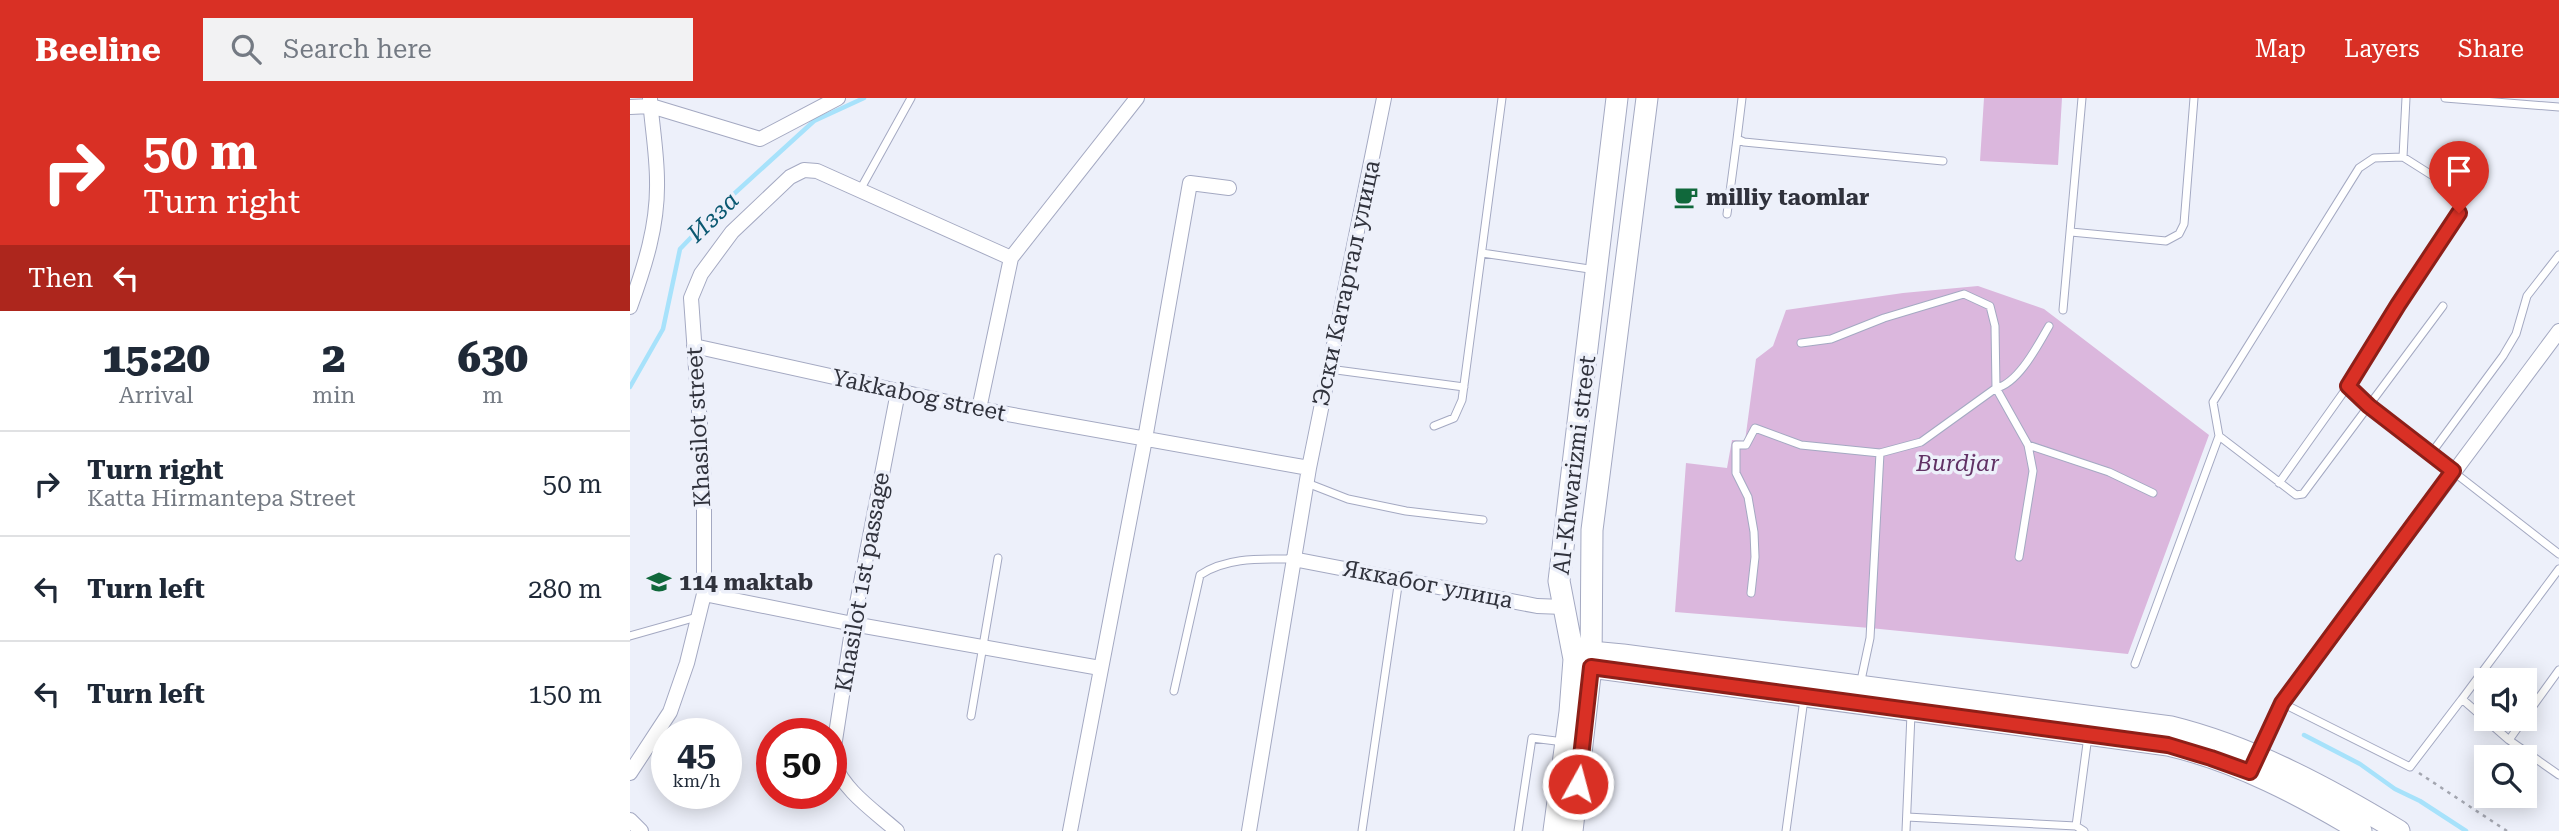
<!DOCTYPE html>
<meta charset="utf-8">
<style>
body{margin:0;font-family:"Roboto Serif",serif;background:#f2f2f3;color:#1f2937;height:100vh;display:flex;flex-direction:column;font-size:26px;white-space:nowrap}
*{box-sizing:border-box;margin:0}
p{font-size:23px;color:#747a83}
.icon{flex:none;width:38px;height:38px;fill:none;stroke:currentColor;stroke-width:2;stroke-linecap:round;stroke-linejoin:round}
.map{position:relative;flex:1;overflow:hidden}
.side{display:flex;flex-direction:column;background:#fff;width:630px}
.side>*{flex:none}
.hud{background:#d93025;color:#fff;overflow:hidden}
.fabs{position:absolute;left:1844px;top:570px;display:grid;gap:14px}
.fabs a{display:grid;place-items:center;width:63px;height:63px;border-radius:0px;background:#fff;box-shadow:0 4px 18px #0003;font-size:35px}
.speed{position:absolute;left:21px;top:620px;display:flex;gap:14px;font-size:35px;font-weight:700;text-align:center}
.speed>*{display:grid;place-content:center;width:91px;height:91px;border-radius:50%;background:#fff;box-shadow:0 4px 18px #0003;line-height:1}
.speed small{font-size:18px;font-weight:400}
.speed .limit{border:10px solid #d22;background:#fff;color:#111}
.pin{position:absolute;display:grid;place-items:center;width:60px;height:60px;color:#fff;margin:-72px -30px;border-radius:50% 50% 50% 0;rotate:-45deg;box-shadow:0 0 7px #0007}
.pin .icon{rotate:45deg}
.me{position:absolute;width:77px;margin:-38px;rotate:7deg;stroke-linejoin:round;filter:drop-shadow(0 0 5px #0008)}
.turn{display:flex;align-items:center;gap:24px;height:147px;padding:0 28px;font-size:32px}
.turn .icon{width:91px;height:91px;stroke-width:2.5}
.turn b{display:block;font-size:49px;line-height:60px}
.then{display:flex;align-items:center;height:66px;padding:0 28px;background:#0003;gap:14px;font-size:26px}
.eta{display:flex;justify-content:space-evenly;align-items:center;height:119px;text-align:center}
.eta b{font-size:42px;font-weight:800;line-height:49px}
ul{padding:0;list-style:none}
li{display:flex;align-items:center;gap:21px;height:105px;padding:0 28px;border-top:2px solid #e0e1e3}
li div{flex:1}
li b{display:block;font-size:26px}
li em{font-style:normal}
header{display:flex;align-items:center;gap:42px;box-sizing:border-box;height:98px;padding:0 35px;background:#d93025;color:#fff}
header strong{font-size:33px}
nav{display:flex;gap:38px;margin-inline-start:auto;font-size:24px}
.search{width:490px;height:63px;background:#f2f2f3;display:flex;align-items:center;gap:18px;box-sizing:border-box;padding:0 24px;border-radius:0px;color:#747a83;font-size:26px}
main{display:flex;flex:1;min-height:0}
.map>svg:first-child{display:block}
.green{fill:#dbb7dd}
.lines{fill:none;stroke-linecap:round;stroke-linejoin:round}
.stream{stroke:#a7e2fb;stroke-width:4.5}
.lane-casing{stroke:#a4a9c2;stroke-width:9}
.street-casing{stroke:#a4a9c2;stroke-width:16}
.secondary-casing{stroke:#a4a9c2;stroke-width:23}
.path{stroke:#a3a6b0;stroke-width:2.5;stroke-dasharray:3.5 5;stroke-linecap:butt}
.lane{stroke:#fff;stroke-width:7}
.street{stroke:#fff;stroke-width:14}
.secondary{stroke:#fff;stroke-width:21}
.route-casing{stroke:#8d1f18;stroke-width:18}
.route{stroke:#d93025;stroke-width:12}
.labels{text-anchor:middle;stroke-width:7;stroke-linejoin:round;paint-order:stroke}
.poi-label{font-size:23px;font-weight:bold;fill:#30323c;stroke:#edf0fa;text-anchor:start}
.street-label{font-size:23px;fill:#30323c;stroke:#edf0fa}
.park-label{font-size:23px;font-style:italic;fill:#613265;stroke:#edf0fa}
.water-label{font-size:24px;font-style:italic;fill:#0a5871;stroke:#edf0fa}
</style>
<header>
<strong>Beeline</strong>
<div class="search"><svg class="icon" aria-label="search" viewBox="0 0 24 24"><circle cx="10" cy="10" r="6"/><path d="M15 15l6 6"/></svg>Search here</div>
<nav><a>Map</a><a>Layers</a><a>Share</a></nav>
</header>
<main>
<section class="side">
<div class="hud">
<div class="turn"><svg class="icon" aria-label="right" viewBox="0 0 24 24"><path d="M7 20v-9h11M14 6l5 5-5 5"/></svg><div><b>50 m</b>Turn right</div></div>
<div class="then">Then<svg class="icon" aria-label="left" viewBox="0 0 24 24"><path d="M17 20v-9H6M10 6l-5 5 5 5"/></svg></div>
</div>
<div class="eta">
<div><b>15:20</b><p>Arrival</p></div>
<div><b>2</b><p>min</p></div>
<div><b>630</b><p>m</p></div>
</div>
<ul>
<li><svg class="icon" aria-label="right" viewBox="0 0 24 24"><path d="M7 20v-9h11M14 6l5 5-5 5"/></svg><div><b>Turn right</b><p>Katta Hirmаntepa Street</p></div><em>50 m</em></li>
<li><svg class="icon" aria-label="left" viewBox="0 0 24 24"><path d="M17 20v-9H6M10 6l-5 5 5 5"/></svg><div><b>Turn left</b></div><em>280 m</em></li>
<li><svg class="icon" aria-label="left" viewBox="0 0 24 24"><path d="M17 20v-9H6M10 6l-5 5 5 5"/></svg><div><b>Turn left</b></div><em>150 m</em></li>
</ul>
</section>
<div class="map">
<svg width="1929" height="733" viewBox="0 0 1929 733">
<rect width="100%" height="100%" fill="#edf0fa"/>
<path class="green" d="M1354,0h78l-4,67 -78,-4z
M1348,188l66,23 165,126 -81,219 -258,-26 -195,-16 11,-149 41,5 5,-28 13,1 11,-82 17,-13 13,-36 117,-17z"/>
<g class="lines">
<path class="stream" d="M0,289l33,-58 17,-80 44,-46 90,-82 50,-23
M1674,637l56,29 35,25 25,12 46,30"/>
<g class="lane-casing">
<path id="lane" d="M1112,0l-5,41 7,3 199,19
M1815,0l114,9
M1773,59l3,-59
M230,92l51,-92
M1097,116l10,-75
M1441,134l95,9 13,-7 5,-10 10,-126
M852,155l114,17
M1433,212l19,-212
M1171,245l30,-4 53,-21 80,-24 26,12 5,20 1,62c22,-4 42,-43 53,-62
M699,271l135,18
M804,328l20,-8 8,-18 40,-302
M1589,338l77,59 7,-1 140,-188
M1398,347l81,27 44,21
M1800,357l73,-99 13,-22 11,-38 32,-41
M677,385l41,16 58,12 77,9
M1649,385l69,-97
M1121,495l4,-36 -1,-25 -6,-35 -12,-24v-28h10l9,-17 46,17 79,8
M0,538l67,-19
M1505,566l84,-228 -6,-34 146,-234 15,-10 29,-1 57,36 2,9 -3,11 -61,92 -50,81 21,20 190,148
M1230,587l10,-47 10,-185 41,-11 75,-54 32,57 5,26 -14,86
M544,593l26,-116c27,-18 61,-16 93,-16
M1832,601l97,-130
M1652,605l128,64 52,-68 47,41 50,35
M341,618l27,-158
M1895,619l34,-47
M1879,642l15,-21
M1277,719l169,9
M732,733l37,-252
M888,733l14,-93 32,4
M1156,733l18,-132
M1276,733l5,-117
M1454,733l-8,-5 12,-90"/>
</g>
<g class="street-casing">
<path id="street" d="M0,9l21,-1 109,33 78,-41
M0,209c15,-41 28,-82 27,-126 0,-27 -5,-55 -7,-82
M64,248l285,63 330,59
M349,311l32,-151 126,-160
M663,461l244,47 27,1
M74,496l149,30 247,44
M1624,666l28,-61 277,-372
M0,675l40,-61 17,-49 17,-69v-113l-13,-183 10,-24 31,-42 58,-55 14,-7 13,1 194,87
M0,722l11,11
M267,733c-25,-22 -53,-40 -65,-71l21,-136 45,-232
M440,733l75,-392 45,-256 39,5
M619,733l60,-363 75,-370"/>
</g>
<g class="secondary-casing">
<path id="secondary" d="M944,561l17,-7 32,3 548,72c81,20 157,61 228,104
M944,561l17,8 577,78c69,16 133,50 193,86
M924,733l16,-119 4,-53 -15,-78 58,-483
M942,733l19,-164 1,-137 55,-432"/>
</g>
<path class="path" d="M1789,675l88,58"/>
<use href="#lane" class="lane"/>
<use href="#street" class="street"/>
<use href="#secondary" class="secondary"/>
</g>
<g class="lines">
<g class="route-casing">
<path id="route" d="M948,686l13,-117 577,78 43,13 39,14 32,-69 171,-232 -84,-65 -21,-20 50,-81 61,-92"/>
</g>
<use href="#route" class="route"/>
</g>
<defs>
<g id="cafe-bare" transform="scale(1.89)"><path d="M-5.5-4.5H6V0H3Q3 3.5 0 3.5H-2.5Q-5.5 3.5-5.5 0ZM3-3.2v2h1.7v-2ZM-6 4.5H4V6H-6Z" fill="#10683b" stroke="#edf0fa" stroke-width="2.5" paint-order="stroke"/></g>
<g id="school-bare" transform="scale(1.89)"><path d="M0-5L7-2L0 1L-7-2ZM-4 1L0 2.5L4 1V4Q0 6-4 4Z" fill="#10683b" stroke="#edf0fa" stroke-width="2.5" paint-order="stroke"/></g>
</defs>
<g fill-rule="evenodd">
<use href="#cafe-bare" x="1056" y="99"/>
<use href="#school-bare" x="29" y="484"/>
</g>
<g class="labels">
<g class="poi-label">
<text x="1076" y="107">milliy taomlar</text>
<text x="49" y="492">114 maktab</text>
</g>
<g class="street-label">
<text transform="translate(716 185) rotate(-78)" y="8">Эски Катартал улица</text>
<text transform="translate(289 297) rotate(12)" y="8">Yakkabog street</text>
<text transform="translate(68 329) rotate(-93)" y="8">Khasilot street</text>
<text transform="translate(944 367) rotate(-83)" y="8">Al-Khwarizmi street</text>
<text transform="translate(232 484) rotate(-80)" y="8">Khasilot 1st passage</text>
<text transform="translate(798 486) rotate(11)" y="8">Яккабог улица</text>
</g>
<g class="park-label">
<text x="1328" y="373">Burdjar</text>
</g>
<g class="water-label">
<text transform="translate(83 119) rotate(-44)" y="8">Изза</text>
</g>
</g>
</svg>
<div class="fabs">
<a><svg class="icon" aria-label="sound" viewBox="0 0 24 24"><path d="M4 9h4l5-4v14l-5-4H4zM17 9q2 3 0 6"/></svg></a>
<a><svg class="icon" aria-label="search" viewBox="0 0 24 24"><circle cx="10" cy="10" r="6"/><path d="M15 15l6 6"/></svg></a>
</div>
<div class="speed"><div>45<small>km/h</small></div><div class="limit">50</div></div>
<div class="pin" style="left:1829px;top:115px;background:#d93025"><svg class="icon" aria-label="arrive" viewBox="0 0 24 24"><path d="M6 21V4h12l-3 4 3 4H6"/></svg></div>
<svg class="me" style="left:948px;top:686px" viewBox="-20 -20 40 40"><circle r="17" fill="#d93025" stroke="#fff" stroke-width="3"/><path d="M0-11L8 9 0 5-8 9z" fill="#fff"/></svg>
</div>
</main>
